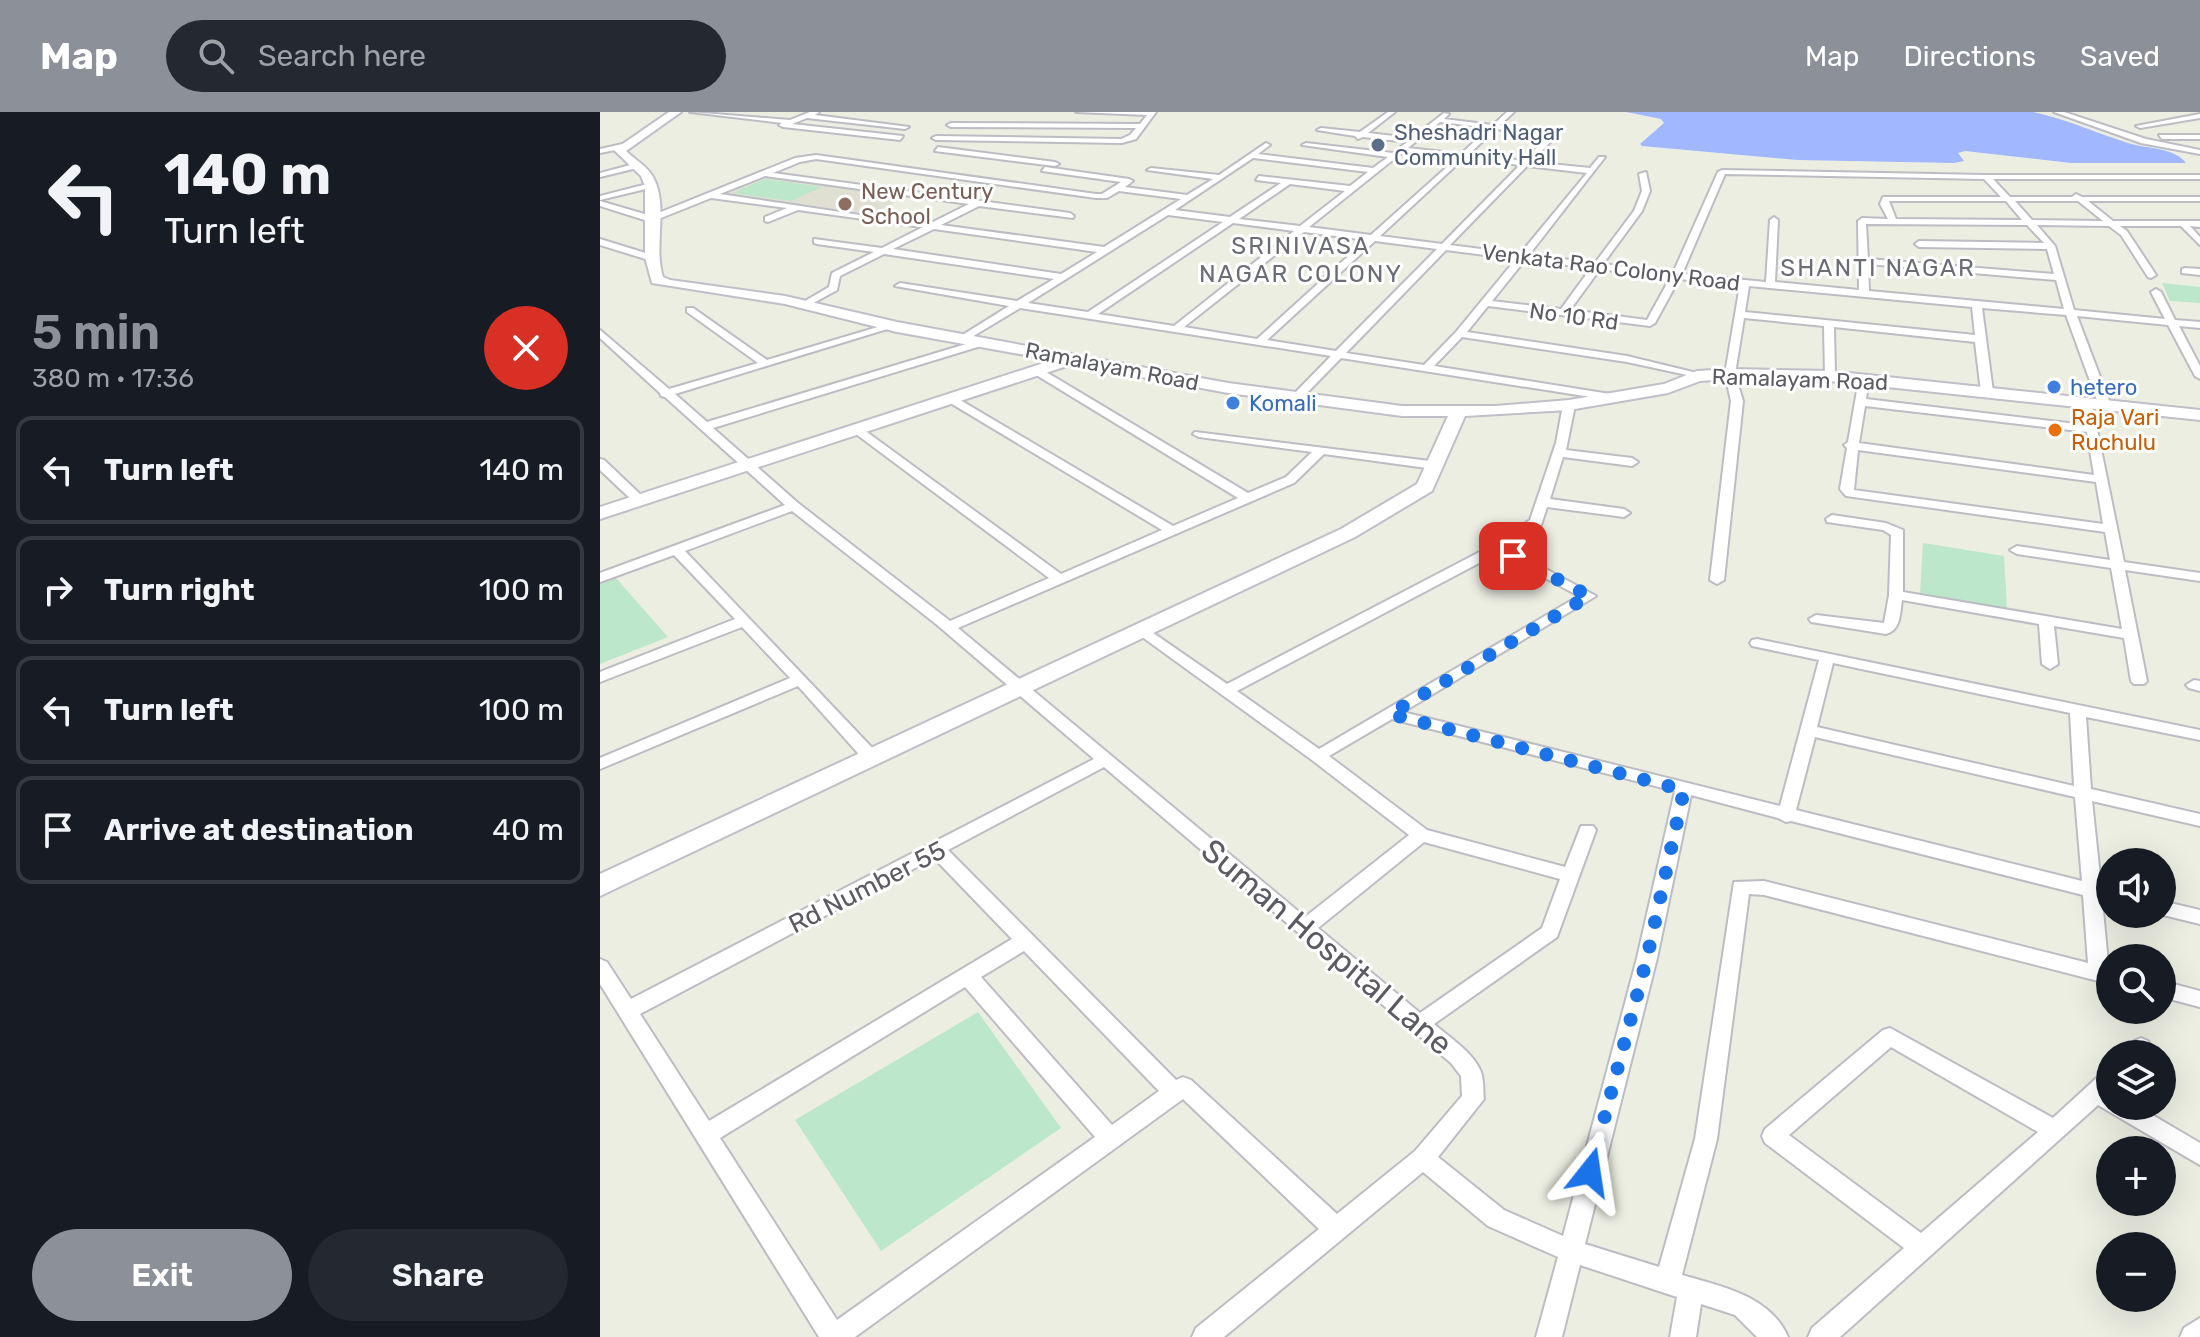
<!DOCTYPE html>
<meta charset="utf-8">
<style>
body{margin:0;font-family:Rubik,sans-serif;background:#242831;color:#f1f3f6;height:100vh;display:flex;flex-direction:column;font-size:30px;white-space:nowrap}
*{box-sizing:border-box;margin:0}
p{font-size:26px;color:#9ea1a6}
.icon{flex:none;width:44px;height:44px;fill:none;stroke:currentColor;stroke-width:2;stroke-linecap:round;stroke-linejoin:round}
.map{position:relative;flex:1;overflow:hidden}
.panel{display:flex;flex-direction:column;background:#171b24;width:600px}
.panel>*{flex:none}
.guide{background:#171b24;color:#f1f3f6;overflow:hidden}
.fabs{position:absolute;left:1496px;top:736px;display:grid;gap:16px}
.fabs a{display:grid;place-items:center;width:80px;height:80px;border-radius:50%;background:#171b24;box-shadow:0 8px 32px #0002;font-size:40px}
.pin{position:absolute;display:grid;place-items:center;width:68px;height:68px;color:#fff;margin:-34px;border-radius:16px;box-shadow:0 4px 12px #0006}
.me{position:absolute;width:88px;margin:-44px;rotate:15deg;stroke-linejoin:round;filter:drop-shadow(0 0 6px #0008)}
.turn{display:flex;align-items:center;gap:28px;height:168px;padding:0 32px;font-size:36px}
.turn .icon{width:104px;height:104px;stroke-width:2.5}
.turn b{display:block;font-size:56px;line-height:68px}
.round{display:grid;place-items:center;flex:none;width:84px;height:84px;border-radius:42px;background:#242831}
.headline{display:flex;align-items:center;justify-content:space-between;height:136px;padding:0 32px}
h1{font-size:48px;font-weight:600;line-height:60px;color:#8c9099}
.cta{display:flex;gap:16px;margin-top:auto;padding:16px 32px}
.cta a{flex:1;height:92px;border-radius:48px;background:#8c9099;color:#fff;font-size:32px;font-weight:600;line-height:92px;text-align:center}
.cta a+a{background:#242831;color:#f1f3f6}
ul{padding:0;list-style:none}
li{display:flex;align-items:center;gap:24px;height:108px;margin:0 16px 12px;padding:0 16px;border:4px solid #363941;border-radius:16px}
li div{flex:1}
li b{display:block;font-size:30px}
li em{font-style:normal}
header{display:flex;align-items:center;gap:48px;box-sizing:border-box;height:112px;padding:0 40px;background:#8c9099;color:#fff}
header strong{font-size:38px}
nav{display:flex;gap:44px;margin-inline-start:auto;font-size:28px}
.search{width:560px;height:72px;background:#242831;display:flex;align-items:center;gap:20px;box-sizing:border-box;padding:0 28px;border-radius:44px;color:#9ea1a6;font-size:30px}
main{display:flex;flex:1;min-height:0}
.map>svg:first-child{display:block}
.education{fill:#dfe0d2}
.green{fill:#bce7ca}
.water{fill:#a1b7ff}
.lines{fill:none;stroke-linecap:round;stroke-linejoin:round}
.street-casing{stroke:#bcbdc4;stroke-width:4}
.secondary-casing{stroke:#bebfc8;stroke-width:4}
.street{fill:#fff;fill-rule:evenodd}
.secondary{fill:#fff;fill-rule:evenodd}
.route{stroke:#1a73e8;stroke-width:14;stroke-dasharray:0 25.2}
.service-dot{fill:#5c6f8a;stroke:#fff;stroke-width:3}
.education-dot{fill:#8d6e63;stroke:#fff;stroke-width:3}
.shop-dot{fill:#3f7fe0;stroke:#fff;stroke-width:3}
.food-dot{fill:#e8710a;stroke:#fff;stroke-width:3}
.labels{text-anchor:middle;stroke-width:6;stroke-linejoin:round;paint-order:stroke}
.far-service-label{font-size:22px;fill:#4e5e75;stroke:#fff;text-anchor:start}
.far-education-label{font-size:22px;fill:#785e54;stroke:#fff;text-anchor:start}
.far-street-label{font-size:22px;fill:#5a5b63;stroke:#fff}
.far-shop-label{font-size:22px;fill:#366cbe;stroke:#fff;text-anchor:start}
.far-food-label{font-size:22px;fill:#c56008;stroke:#fff;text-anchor:start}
.far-neighbourhood-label{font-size:24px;letter-spacing:2px;fill:#6b6d76;stroke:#fff}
.street-label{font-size:26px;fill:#5a5b63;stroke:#fff}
.near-street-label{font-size:32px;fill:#5a5b63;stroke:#fff}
</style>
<header>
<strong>Map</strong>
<div class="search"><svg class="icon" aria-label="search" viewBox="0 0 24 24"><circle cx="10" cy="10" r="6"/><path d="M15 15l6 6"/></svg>Search here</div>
<nav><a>Map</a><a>Directions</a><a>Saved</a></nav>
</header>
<main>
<section class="panel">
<div class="guide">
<div class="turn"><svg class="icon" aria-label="left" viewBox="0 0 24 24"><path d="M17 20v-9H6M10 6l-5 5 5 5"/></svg><div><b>140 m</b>Turn left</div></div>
</div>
<div class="headline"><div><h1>5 min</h1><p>380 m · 17:36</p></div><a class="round" style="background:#d93025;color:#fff"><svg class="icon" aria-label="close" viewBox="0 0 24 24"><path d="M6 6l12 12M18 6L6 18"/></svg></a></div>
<ul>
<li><svg class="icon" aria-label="left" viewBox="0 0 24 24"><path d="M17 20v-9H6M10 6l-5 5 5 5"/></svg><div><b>Turn left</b></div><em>140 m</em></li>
<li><svg class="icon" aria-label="right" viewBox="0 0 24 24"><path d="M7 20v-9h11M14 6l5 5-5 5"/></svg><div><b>Turn right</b></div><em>100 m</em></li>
<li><svg class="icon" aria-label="left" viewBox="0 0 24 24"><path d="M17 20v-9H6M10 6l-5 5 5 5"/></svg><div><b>Turn left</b></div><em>100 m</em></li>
<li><svg class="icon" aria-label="arrive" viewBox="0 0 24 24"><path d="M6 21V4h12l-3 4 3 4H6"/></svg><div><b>Arrive at destination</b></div><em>40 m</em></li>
</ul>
<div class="cta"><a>Exit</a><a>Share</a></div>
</section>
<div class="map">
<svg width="1600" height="1225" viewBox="0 0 1600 1225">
<rect width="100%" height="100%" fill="#edeee2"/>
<path class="education" d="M166,65l144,18 -38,19 -149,-20z"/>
<path class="green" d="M165,67l57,8 -31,14 -58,-8z
M1562,171l38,4v16l-30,-2z
M1323,431l81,13 3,53 -87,-15z
M16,466l52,59 -68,27v-80z
M378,900l83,116 -180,123 -86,-131z"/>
<path class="water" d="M1026,0h407c34,7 63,21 95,31 19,6 46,4 58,20h-115l-106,-12 -7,2 6,8 -10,2 -156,-3 -156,-14 -2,-2 24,-21 -3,-4z"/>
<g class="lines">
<g class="street-casing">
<path id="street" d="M90,0l100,8 20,-8h9l-4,3 94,12 -4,2 -98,-11 -15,6 111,12 -3,4 -117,-13 -4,-2 3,-2z
M476,0h80l-20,27 -14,4 -186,-3 -4,-2 4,-2 185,3 9,-4 6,-7 -185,-1 -4,-2 4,-2 189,1 7,-9z
M788,0h7l-27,21 44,5 32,-25 5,1 -5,5 49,6 14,-13h7l-14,13 58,9 -27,28 59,6 9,-11h6l-76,98 66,8 39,-52 8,-20 -3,-17 7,-2 4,19 -8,20 -39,53 70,9 45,-101 4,-2 264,5h214v4h-207l17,18h62l4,-3 6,3h118v4h-112l25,20h87v6l-10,-1 10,11v8l-19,-19h-61l7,5 29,44 -5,3 -3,-1 -27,-42 -12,-9 -72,-1 18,21 19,64 91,9 -14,-27 5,-3 5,3 14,28 25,2v6l-21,-2 21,40v13l-5,-3 -27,-51 -91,-9 33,87 -6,3 -6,-3 -32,-88 -84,-7 11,84 -6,3 -6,-3 -6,-50 -141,-15 1,49 -5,3 -5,-3 -1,-50 -80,-8 -9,56 8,27 -19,179 -7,4 -7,-4 21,-179 -6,-27 15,-89 -61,-6 -24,44 -5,3 -162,-20 -21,26 160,24 74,18v4l-74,-16 -165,-25 -28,29 176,28 6,3 -6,3 -269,-42 -40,41 -4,1 -6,-3 2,-2 38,-39 -311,-48 -55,33 -4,-1v-4l48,-30 -114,-20 5,-3 117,18 37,-22 -170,-25 -44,22 -3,14 -29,16 -8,-2 29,-17 3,-14 42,-21 -57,-8 -3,-1v-4l68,9 41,-21 -41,-5 -3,-1v-4l52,6 38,-19 -204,-28 -45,18 147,22 -4,3 -65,-9 -30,12 -3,-1v-4l22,-9 -76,-10 -60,24 -51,-16v-5l51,15 144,-58 21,-3 280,39h6l19,-12 -79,-11 3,-4 84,12 4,2 -8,6 62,8 26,-16 -66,-9 4,-2 68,7 47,-32 4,2 -12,9 115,14 15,-11 -86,-12 4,-2 87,10 14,-11 -44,-5 -5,2 -3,-3 -38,-6 4,-2 39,4zM840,10l49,6 -28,26 -53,-6zM896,17l53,6 -25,26 -55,-7zM804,39l53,7 -86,77 -62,-8zM653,46l115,14 -18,14 -91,-10 -3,4 25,3 -51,34 -55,-7zM864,46l56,7 -78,79 -62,-8zM216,47l280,39h11l12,-7 62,8 -77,48 -163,-22 38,-19 94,12 1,-2 -4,-3 -297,-40 27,-11zM927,54l60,7 -67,81 -70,-9zM1125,62l259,5 17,18h-118l-3,7 8,15 -26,-1 -4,3 1,69 -84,-8 3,-62 -4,-3 -4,3 -4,62 -84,-8zM690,72l55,7 -45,35 -61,-7zM1289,89h117l16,19 -126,-1zM1415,89h63l25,20 -71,-1zM568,103l55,7 -135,90 -60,-9zM633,111l61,8 -120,95 -76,-12zM1266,112l161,1 17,18 -125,-2 -4,3 4,3 128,2 7,25 -186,-15zM334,117l163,23 -36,22 -168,-25zM704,120l62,8 -109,99 -73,-12zM775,129l62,8 -101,102 -69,-11zM846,138l70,9 -60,73 -32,33 -78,-12zM925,148l66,8 -30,41 -69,-8zM1268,152l188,16 8,29 -195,-18zM1000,157l70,9 -23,42 -77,-10zM1149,174l223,21 3,28 -230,-23z
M1454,0h10l82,27 54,11v4l-59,-11z
M1600,2v4l-60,10 -4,-2z
M1559,23h41v4h-38z
M27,31l3,4 -30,6v-4z
M338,35l117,15 4,2 -4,2 -120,-15z
M38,51l3,4 -41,10v-4z
M51,71l3,4 -54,13v-4z
M0,127l55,17 2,2 -5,3 -52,-16z
M1585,156l15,1v6l-18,-2v-4z
M87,196h6l74,52 121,-36 9,2 -222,68 32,28 269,-81h8v4l-271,83 85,75 152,118 99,-43 -197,-147v-4h8l201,147 101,-44 -215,-129v-4h8l218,129 65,-28 -205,-125v-4h8l207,124 38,-16 26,-25 -113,-15 -6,-3 2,-2 243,30v6l-4,1 -110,-15 -30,29 -336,145 347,289 104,-82 -97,-75 -178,-129 7,-4 5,1 81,56 266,-139 37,-25 26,-77 7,-38 6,-3 6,3 -9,45 66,8 6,4 -6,4 -69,-9 -13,42 74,10 6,4 -6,4 -77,-10 -6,18 -34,23 89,48 -193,116 377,94 39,-146 -67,-14 -2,-3 2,-3 5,-1 443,91v10l-114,-23 5,72 109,25v12l-108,-25 9,85 9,2v14l-8,-2 8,84 -346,-89 -15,-1 -32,245 -35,136c37,11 88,20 106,62h-31l-22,-22 -34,-11 -5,33h-26l7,-40 -97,-32 -18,72h-26l22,-80 -70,-31 -65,-54 -199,165h-32l4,-9 123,-99 -136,-130 -328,238h-36l-219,-353v-25l7,3 24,37 463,-240 -158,-135 -144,-113 -107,40 192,202 2,4 -2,4h-12l-67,-75 -198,83v-11l190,-80 -48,-51 -142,55v-10l135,-53 -61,-64 -74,27v-9l185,-68 -120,-108 -4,-1 -1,-3 -60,-55v-8l69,59 89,-26 -71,-51zM898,441l81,43 -260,153 -82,-58zM1233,551l237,50 4,73 -257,-59zM792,607l283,72 -38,167 -74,278 -59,-26 -66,-53 46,-58c-1,-8 0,-19 -3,-27 -8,-20 -31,-34 -47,-48l123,-87 39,-107 -3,-4h-12l-16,41 -138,-37 -98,-74zM1215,625l260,60 7,84 -286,-71zM504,655l347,296 10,13 1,20 -47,55 -78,63 -146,-134 -8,-3 -7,3 -228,-230zM1091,683l87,23 8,4 5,-1 292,74 5,68 -324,-82 -30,1 -39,257 -36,128 -74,-23 72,-286zM824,730l136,37 -18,49 -122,85 -102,-85zM334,746l78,81 -303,182 -69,-107zM424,839l135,140 -47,34 -131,-148zM365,875l130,150 -258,183 -117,-182z
M1264,264l5,3 -3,20 219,26 -4,-23 10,-2 33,162 76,11v8l-75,-11 22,111 -3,3h-10l-3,-3 -7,-43 -70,-12 4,38 -8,5 -8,-5 -3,-40 -137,-24c-2,13 -1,30 -16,34l-75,-12 -2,-3 7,-4 68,8 5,-28 2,-60 -8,-5 -56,-8 -1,-3 6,-4 54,8 17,7v62l219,37 -11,-61 -94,-14 -7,-4 7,-4 93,14 -5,-28 -259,-36 -6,-7 7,-41 -3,-3 4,-3 11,-63zM1265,294l222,26 7,43 -235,-32zM1258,338l238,32 7,42 -249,-34z
M0,347l4,1 39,37v6h-8l-35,-33z
M1594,568l6,1v10l-11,-3 -3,-3z
M1562,789l38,9v14l-41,-10h3z
M1562,869l38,10v16l-38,-10z
M1290,916l163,90 49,-45 8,-3v36h27l63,37v22l-102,-60 -258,232h-32l4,-9 92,-80 -139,-105 -3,-7 3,-7 118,-99zM1291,935l147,85 -117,101 -132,-98z
M1541,926l7,3 3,6 -4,7h-23l10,-13z
M1600,1206v19h-20l4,-9z"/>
</g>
<g class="secondary-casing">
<path id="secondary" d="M69,0h12l-55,39c9,9 21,15 27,26 16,29 0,69 10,100l7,3 115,16 112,26 331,61 174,23h93l74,-6 95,-16 33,-13 33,-2 100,2 370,39v10l-370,-39 -100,-2 -30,2 -32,12 -99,17 -104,6 -33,75 -77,46 -755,359v-22l741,-345 76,-45 31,-68h-46l-174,-23 -155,-29 -473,155v-12l453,-147 -156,-28 -112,-28 -133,-21 -7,-26v-71l-4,-10 -27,-26z"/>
</g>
<use href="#street" class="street"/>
<use href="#secondary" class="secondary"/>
</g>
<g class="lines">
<path class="route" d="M913,444l76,40 -199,118 294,76 -37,168 -57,214"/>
</g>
<circle class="service-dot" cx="778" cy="33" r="8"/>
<circle class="education-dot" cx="245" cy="92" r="8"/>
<g class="shop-dot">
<circle cx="1454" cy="275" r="8"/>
<circle cx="633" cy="291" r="8"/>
</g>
<circle class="food-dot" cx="1455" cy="318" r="8"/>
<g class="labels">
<g class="far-service-label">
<text x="794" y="28">Sheshadri Nagar<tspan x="794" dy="25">Community Hall</tspan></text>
</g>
<g class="far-education-label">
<text x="261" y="87">New Century<tspan x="261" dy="25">School</tspan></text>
</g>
<g class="far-street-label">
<text transform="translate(1011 155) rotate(7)" y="8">Venkata Rao Colony Road</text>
<text transform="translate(974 204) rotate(8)" y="8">No 10 Rd</text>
<text transform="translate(512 254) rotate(11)" y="8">Ramalayam Road</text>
<text transform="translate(1200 267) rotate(2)" y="8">Ramalayam Road</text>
</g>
<g class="far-shop-label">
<text x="1470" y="283">hetero</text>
<text x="649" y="299">Komali</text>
</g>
<g class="far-food-label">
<text x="1471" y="313">Raja Vari<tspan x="1471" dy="25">Ruchulu</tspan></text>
</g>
<g class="far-neighbourhood-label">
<text x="701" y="142">SRINIVASA<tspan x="701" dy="28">NAGAR COLONY</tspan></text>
<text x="1278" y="164">SHANTI NAGAR</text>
</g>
<g class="street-label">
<text transform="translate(267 775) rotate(-27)" y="9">Rd Number 55</text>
</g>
<g class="near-street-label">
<text transform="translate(727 835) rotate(40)" y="11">Suman Hospital Lane</text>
</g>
</g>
</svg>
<div class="fabs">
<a><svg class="icon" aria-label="sound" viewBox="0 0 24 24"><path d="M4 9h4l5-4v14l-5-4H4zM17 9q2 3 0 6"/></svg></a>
<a><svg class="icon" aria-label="search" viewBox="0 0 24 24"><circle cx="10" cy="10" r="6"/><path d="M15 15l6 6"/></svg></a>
<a><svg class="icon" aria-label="layers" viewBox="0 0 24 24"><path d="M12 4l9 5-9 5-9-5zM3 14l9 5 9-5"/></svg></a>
<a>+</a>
<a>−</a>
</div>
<div class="pin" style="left:913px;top:444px;background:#d93025"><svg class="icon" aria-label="arrive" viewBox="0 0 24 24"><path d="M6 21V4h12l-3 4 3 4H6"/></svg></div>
<svg class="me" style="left:990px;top:1060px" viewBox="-20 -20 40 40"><path d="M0-17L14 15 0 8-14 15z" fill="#1a73e8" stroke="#fff" stroke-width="4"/></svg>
</div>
</main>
